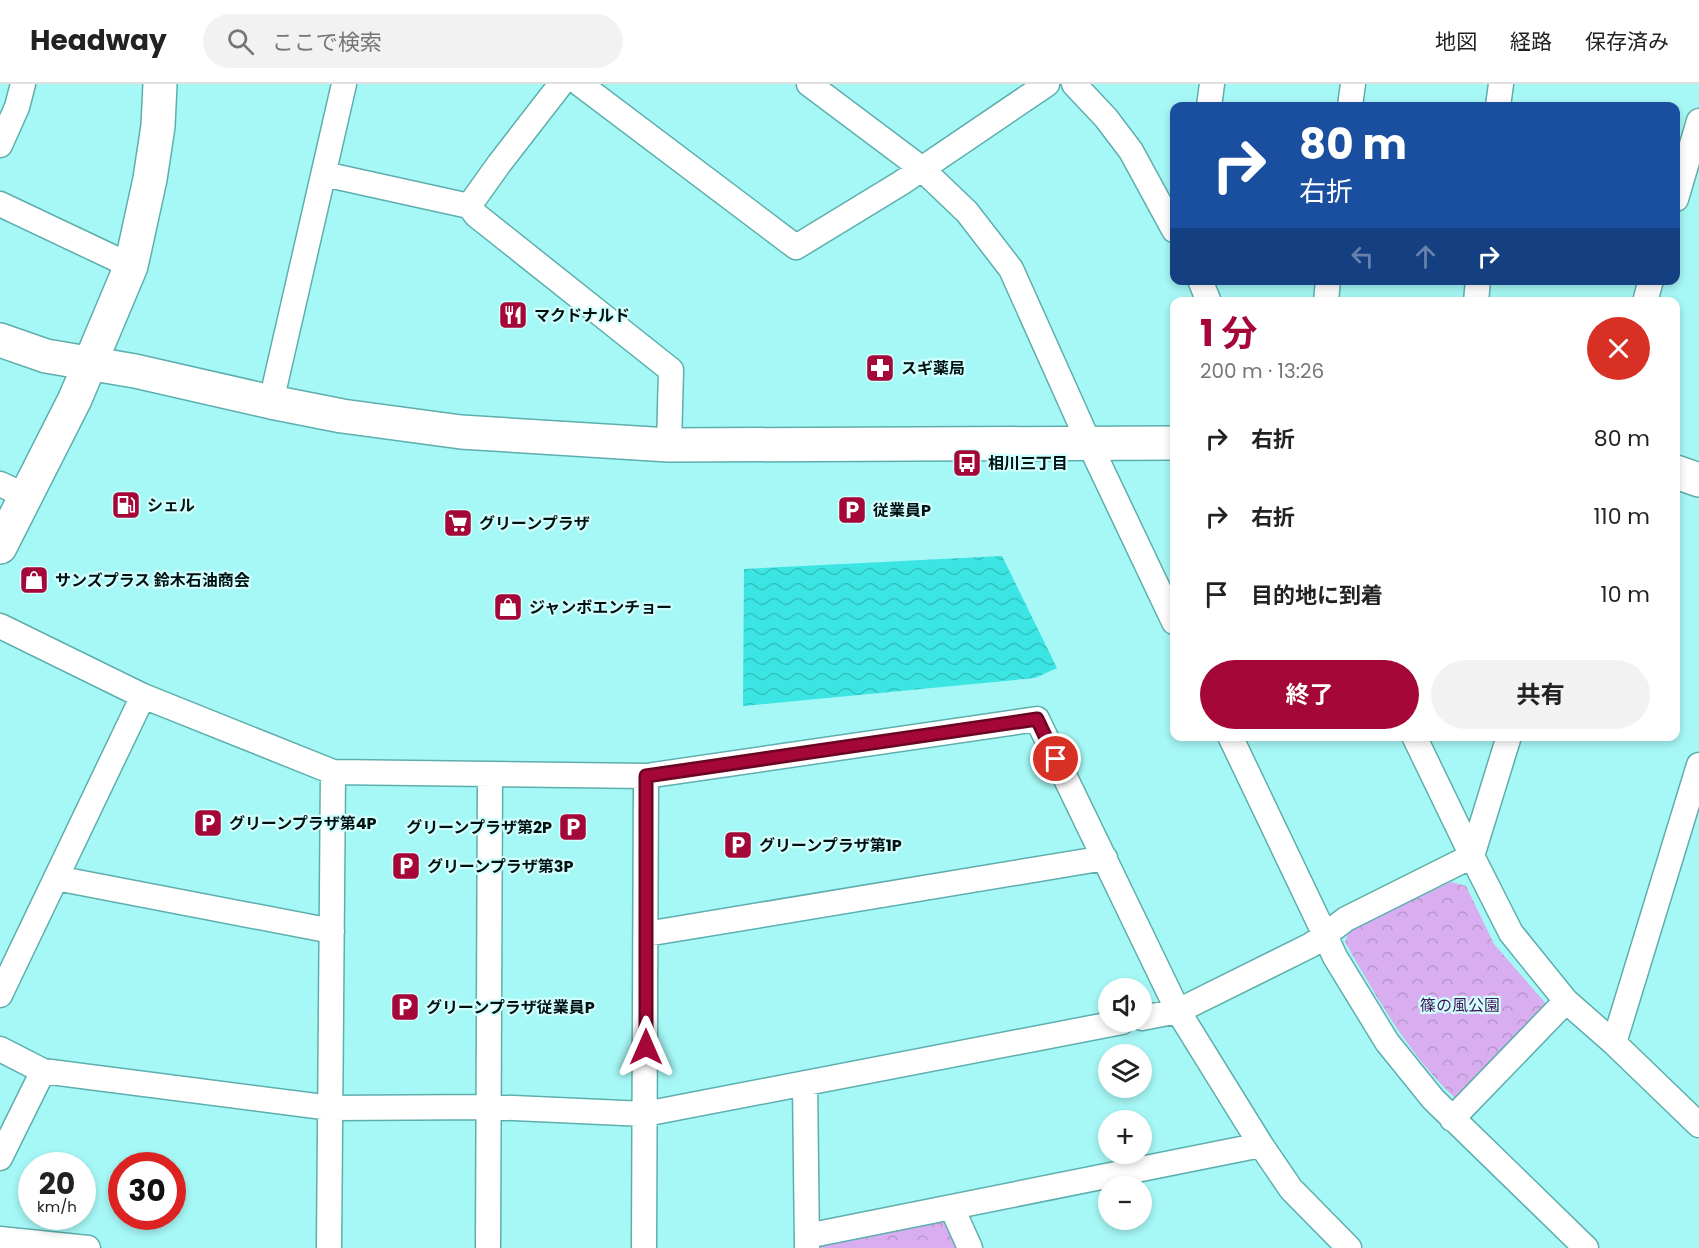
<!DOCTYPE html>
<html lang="ja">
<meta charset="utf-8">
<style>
body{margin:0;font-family:Poppins,"Noto Sans JP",sans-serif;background:#f2f2f2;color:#222;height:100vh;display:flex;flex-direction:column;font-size:22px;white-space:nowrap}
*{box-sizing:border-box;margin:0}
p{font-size:20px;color:#767676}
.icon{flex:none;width:33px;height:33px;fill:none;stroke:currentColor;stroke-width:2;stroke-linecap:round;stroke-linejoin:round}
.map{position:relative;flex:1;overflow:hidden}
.side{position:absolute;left:1170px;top:213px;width:510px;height:444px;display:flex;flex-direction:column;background:#fff;border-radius:12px;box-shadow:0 3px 9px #0003}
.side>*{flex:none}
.hud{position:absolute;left:1170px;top:18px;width:510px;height:183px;border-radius:12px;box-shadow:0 3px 9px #0003;background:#1a4fa0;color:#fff;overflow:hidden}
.buttons{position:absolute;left:1098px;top:894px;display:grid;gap:12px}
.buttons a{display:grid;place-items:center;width:54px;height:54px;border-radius:50%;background:#fff;box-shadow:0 3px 9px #0003;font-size:30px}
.speed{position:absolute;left:18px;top:1068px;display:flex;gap:12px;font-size:30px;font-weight:700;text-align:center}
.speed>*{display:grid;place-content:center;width:78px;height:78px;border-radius:50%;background:#fff;box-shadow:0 3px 9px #0003;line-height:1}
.speed small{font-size:15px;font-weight:400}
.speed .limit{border:9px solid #d22;background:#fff;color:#111}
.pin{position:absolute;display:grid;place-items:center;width:51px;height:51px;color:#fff;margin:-26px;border:3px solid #fff;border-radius:50%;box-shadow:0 2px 6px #0007}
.me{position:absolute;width:66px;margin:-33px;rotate:0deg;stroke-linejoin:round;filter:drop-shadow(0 0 4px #0008)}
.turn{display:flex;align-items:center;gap:21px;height:126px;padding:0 30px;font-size:27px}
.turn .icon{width:78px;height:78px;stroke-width:2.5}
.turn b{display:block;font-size:42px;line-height:51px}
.lanes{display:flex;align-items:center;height:57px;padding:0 30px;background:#0003;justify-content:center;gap:30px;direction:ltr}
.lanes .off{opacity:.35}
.round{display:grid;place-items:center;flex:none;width:63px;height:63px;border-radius:32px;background:#f2f2f2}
.head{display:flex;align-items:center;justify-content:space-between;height:102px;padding:0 30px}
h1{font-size:36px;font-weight:700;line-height:45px;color:#a40738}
.primary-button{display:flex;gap:12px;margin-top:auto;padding:12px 30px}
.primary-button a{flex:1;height:69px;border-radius:36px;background:#a40738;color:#fff;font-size:24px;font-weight:700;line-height:69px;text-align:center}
.primary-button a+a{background:#f2f2f2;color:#222}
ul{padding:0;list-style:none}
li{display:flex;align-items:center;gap:18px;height:78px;padding:0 30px}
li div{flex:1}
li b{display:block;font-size:22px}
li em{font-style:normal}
header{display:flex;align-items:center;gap:36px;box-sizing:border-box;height:84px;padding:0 30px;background:#fff;border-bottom:2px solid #e0e0e0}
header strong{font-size:28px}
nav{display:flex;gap:33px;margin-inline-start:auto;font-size:21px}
.search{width:420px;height:54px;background:#f2f2f2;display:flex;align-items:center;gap:15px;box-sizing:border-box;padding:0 21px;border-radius:33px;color:#767676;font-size:22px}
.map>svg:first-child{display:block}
.park{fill:url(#park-crowns)}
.water{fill:url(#water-waves)}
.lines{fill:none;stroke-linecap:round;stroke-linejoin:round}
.street-casing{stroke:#5eaead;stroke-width:27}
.secondary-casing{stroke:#5eaead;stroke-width:36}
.street{stroke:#fff;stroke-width:24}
.secondary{stroke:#fff;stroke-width:33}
.route-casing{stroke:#6b0524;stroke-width:15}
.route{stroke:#a40738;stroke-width:10}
.labels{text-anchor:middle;stroke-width:4.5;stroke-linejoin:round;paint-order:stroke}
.poi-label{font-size:16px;font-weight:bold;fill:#001010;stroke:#d0fffd;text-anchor:start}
.park-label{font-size:16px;fill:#441557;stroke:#d0fffd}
</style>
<header>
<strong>Headway</strong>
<div class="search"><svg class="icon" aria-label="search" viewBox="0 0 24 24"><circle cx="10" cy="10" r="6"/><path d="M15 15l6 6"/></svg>ここで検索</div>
<nav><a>地図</a><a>経路</a><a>保存済み</a></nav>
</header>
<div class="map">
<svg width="1699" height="1164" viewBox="0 0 1699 1164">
<defs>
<pattern id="park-crowns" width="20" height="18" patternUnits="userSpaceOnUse" patternTransform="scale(1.5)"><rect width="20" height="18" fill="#d9aef0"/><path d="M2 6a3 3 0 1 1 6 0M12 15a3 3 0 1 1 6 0" fill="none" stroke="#b895cd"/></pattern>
<pattern id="water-waves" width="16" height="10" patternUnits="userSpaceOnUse" patternTransform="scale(1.5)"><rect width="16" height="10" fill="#3ae5e3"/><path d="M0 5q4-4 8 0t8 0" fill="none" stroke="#31c3c2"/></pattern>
</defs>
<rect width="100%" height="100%" fill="#a6f8f6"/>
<path class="park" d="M1451,798l15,4 28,58 53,61 -80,90 -13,2c-46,-43 -78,-101 -109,-155l5,-12z
M938,1136l13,7 9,21h-140l6,-8z"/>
<path class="water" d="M1002,472l55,112 -22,10 -292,28 1,-137z"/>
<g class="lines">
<g class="street-casing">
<path id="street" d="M580,0l216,163 105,-64 146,-99
M809,0l112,84 46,44 44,57 78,174 85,179
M1074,0l32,34 25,33 43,79
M1209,22l3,-22
M1350,22l3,-22
M1498,22l3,-22
M0,61l17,-38 6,-23
M324,90l145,32 7,9 195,155 -2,75
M1676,115l23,-78
M0,120l131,62
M469,122l30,-42 62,-80
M1200,196l9,22
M1326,218l2,-22
M1476,218l2,-22
M1645,218l6,-22
M271,318l73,-318
M0,400l26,12
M0,542l143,70 190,76 313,4 391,-57 141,292 83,134 30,44 58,59
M1414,652l58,120
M1699,681l-85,278 85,82
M1472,772l37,-120
M56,794l276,53
M646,850l459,-76
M0,911l143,-299
M1142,934l36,-7 133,-66 14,-10 -95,-199
M0,965l43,22 288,37 158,-1 156,7 477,-92
M805,999l2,165
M1452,1035l114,-118
M0,1074l43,-87
M952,1124l18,40
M807,1152l454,-91
M0,1155l88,9
M329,1164l4,-476
M488,1164l2,-474
M644,1164l2,-472
M1586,1164l-153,-149 -46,-57 -52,-85 -10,-22 21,-16 126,-63 39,77 55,68 48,42"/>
</g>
<g class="secondary-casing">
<path id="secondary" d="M0,256l46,16 89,15 136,31 71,14 119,16 208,13 505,-2
M1676,388l23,8
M0,463l75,-148 56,-133 19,-87 8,-53 2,-42"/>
</g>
<use href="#street" class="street"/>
<use href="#secondary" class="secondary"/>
</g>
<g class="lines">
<g class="route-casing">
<path id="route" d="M646,963v-271l391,-57 19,40"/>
</g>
<use href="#route" class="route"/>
</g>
<defs>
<g id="restaurant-square" transform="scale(1.5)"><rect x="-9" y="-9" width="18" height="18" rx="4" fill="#a40738" stroke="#d0fffd"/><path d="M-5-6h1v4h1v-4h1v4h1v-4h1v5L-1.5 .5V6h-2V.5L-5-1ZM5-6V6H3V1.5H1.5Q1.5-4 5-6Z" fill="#fff"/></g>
<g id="pharmacy-square" transform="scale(1.5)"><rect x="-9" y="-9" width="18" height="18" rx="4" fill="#a40738" stroke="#d0fffd"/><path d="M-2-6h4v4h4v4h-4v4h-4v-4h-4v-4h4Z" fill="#fff"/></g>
<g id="bus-square" transform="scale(1.5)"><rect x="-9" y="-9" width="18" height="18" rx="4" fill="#a40738" stroke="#d0fffd"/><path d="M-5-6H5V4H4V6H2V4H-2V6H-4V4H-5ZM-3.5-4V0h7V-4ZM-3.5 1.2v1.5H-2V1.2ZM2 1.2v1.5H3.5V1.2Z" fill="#fff"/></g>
<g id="fuel-square" transform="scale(1.5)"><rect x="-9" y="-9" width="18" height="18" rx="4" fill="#a40738" stroke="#d0fffd"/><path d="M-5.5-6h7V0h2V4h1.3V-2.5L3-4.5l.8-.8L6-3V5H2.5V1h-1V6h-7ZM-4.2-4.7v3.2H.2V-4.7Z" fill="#fff"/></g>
<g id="parking-square" transform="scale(1.5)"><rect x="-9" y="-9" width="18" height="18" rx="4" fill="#a40738" stroke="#d0fffd"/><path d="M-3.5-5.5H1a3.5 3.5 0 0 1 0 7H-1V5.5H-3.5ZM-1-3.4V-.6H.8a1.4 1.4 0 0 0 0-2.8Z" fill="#fff"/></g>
<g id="supermarket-square" transform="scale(1.5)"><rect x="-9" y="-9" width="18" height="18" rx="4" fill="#a40738" stroke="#d0fffd"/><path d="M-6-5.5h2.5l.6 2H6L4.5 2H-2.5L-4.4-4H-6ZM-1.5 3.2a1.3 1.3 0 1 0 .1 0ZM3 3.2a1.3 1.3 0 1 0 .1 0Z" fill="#fff"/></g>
<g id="shop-square" transform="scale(1.5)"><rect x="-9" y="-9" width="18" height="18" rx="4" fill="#a40738" stroke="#d0fffd"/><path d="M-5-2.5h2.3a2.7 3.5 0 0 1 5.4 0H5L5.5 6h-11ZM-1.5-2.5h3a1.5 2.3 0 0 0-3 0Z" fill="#fff"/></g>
</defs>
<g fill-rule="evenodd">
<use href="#restaurant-square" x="513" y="231"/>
<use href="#pharmacy-square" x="880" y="284"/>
<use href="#bus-square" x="967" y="379"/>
<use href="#fuel-square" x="126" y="421"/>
<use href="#parking-square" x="852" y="426"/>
<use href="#supermarket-square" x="458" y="439"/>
<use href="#shop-square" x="34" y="496"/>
<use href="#shop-square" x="508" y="523"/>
<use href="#parking-square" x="208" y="739"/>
<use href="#parking-square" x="573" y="743"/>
<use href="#parking-square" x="738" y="761"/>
<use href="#parking-square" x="406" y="782"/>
<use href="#parking-square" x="405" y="923"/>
</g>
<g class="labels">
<g class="poi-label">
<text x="534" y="237">マクドナルド</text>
<text x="901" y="290">スギ薬局</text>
<text x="988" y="385">相川三丁目</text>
<text x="147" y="427">シェル</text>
<text x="873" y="432">従業員P</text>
<text x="479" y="445">グリーンプラザ</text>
<text x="55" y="502">サンズプラス 鈴木石油商会</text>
<text x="529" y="529">ジャンボエンチョー</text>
<text x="229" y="745">グリーンプラザ第4P</text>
<text x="552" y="749" text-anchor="end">グリーンプラザ第2P</text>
<text x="759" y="767">グリーンプラザ第1P</text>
<text x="427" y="788">グリーンプラザ第3P</text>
<text x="426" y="929">グリーンプラザ従業員P</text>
</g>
<g class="park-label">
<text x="1460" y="927">篠の風公園</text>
</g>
</g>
</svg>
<div class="buttons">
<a><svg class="icon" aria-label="sound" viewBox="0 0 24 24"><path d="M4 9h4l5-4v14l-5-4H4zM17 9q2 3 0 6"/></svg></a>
<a><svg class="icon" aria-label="layers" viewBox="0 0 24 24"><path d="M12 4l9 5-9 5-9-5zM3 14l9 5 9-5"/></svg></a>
<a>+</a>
<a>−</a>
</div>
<div class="speed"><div>20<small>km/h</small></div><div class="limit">30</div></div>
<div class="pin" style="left:1056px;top:675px;background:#d93025"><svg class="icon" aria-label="arrive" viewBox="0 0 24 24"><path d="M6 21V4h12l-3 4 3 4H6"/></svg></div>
<svg class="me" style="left:646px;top:963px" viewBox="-20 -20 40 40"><path d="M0-17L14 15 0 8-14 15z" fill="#a40738" stroke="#fff" stroke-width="4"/></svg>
<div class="hud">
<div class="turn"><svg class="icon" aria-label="right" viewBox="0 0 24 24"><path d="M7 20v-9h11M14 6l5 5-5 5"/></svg><div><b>80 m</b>右折</div></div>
<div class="lanes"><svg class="icon off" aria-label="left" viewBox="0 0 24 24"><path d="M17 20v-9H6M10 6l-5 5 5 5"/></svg><svg class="icon off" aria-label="ahead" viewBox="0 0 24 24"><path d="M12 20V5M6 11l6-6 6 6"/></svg><svg class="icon" aria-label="right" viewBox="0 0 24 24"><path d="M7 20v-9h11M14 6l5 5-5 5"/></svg></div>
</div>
<section class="side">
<div class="head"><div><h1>1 分</h1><p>200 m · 13:26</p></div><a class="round" style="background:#d93025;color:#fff"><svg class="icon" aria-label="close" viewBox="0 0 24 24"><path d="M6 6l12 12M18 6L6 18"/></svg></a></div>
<ul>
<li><svg class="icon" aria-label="right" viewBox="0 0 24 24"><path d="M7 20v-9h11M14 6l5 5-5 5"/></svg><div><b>右折</b></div><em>80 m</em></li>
<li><svg class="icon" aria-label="right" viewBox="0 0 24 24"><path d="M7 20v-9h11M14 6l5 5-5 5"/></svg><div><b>右折</b></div><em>110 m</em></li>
<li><svg class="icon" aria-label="arrive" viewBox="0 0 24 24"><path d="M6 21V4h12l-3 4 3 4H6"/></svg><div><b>目的地に到着</b></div><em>10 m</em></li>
</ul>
<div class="primary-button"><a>終了</a><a>共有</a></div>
</section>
</div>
